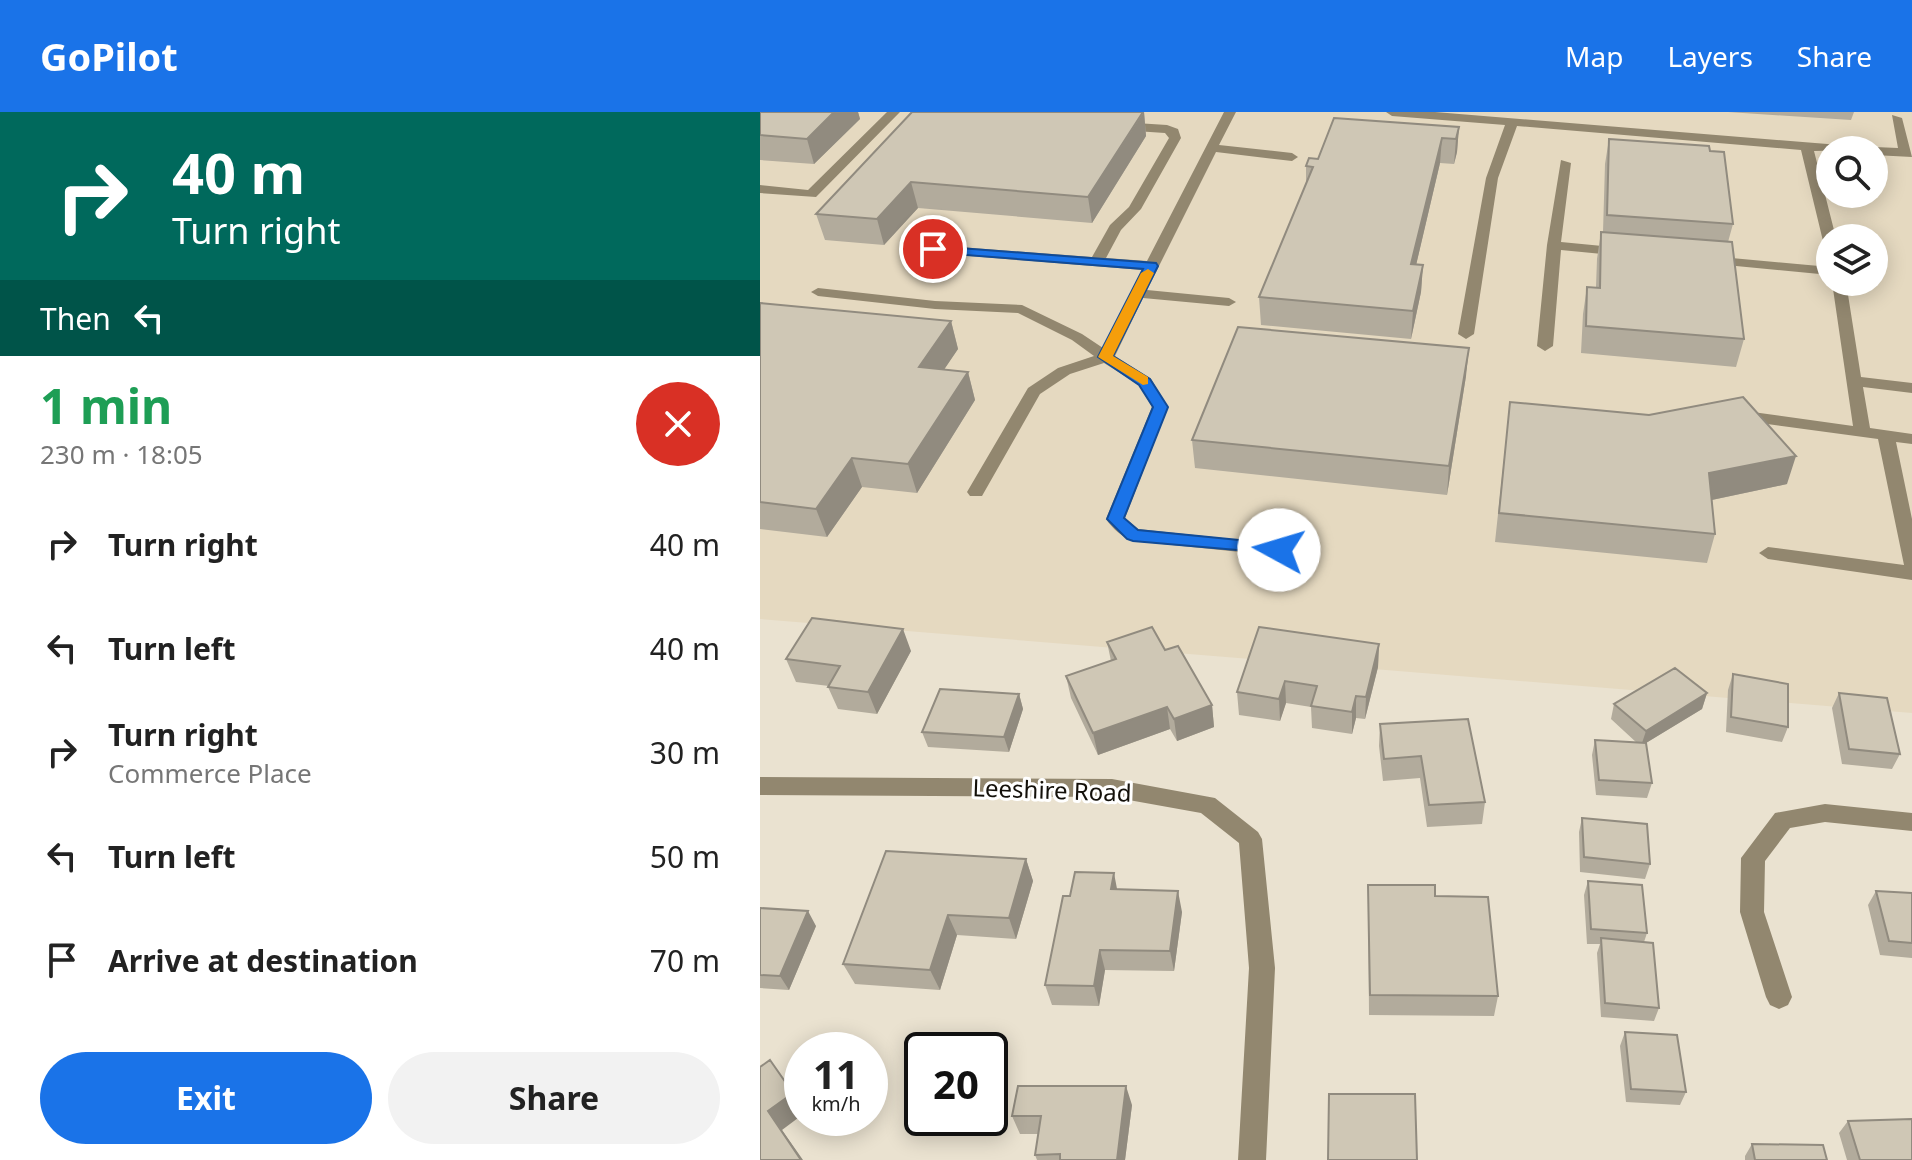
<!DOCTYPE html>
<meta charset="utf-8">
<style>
body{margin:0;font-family:"Noto Sans",sans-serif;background:#f2f2f2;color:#222;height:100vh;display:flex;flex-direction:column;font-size:30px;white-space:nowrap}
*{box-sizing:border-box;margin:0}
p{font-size:26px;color:#767676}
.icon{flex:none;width:44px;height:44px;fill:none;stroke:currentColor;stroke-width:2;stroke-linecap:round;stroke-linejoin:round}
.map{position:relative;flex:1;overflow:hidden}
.sheet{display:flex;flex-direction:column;background:#fff;width:760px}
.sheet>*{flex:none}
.banner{background:#00695c;color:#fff;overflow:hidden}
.fabs{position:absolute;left:1056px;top:24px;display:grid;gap:16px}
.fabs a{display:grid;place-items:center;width:72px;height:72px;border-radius:50%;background:#fff;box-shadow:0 4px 20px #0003;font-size:40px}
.speed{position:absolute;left:24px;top:920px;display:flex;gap:16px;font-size:40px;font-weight:700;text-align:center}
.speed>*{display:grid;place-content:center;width:104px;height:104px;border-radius:50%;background:#fff;box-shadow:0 4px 20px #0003;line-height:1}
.speed small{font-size:20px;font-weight:400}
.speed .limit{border:4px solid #111;border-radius:12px;background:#fff;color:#111}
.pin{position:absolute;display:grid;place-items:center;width:68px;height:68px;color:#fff;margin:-34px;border:4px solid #fff;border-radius:50%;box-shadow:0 2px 8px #0007}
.me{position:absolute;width:88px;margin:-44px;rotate:276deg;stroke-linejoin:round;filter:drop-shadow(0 0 6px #0008)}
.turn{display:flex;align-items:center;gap:28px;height:168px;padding:0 40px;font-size:36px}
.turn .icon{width:104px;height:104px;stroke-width:2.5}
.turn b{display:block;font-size:56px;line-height:68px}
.then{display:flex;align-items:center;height:76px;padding:0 40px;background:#0003;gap:16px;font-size:30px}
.round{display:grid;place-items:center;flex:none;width:84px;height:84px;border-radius:42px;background:#f2f2f2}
.headline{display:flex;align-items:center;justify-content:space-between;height:136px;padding:0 40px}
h1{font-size:48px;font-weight:700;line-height:60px;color:#1e9e55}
.primary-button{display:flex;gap:16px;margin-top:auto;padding:16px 40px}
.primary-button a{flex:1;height:92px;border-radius:48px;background:#1a73e8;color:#fff;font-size:32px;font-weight:700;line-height:92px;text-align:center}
.primary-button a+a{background:#f2f2f2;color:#222}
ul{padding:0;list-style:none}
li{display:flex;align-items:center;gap:24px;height:104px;padding:0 40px}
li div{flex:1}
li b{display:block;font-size:30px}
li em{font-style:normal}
header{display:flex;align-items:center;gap:48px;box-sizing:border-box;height:112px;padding:0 40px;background:#1a73e8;color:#fff}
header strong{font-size:38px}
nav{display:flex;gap:44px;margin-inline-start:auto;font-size:28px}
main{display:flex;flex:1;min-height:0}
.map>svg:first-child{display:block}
.built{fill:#e5d9c0;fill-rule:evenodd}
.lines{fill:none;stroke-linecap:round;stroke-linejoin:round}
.minor{fill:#92876f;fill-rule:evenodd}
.wall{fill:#b2ab9c}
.shaded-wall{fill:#918b7f}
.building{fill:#cfc7b5;stroke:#918b7f;stroke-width:2}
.route{fill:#1a73e8;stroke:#114b97;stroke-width:2}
.slow{fill:#f59e0b}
.labels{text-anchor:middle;stroke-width:6;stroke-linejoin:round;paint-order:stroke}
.street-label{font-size:24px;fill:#13100a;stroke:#fff}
</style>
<header>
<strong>GoPilot</strong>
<nav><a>Map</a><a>Layers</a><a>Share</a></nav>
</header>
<main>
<section class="sheet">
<div class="banner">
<div class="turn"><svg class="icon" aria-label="right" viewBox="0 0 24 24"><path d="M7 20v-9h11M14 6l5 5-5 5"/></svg><div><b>40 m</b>Turn right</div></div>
<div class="then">Then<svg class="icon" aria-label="left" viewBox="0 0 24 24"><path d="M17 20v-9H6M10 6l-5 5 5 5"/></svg></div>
</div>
<div class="headline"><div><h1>1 min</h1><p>230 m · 18:05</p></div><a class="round" style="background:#d93025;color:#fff"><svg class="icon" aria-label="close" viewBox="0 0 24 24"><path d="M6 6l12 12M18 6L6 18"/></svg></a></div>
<ul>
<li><svg class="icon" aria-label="right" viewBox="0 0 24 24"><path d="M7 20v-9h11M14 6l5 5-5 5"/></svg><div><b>Turn right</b></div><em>40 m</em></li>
<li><svg class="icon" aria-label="left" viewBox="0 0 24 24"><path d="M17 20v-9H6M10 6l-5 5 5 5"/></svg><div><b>Turn left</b></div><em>40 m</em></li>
<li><svg class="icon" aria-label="right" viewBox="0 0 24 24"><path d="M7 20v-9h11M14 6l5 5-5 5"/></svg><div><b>Turn right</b><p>Commerce Place</p></div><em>30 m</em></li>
<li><svg class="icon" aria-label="left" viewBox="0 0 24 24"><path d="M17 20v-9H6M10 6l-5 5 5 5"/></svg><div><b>Turn left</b></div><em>50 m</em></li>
<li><svg class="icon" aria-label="arrive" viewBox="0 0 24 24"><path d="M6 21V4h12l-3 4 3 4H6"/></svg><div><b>Arrive at destination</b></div><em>70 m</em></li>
</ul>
<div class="primary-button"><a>Exit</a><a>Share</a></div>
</section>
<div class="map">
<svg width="1152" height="1048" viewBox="0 0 1152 1048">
<rect width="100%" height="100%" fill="#eae2d0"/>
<path class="built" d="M0,0h1152v601l-1152,-94zM1070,38h44v44h-44zM1070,126h44v44h-44z"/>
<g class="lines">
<path class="minor" d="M127,0h13l-84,85 -56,-4v-8l48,5z
M464,0h12l-17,33 73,8 6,4 -6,4 -76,-9 -69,138 82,8 7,4 -7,4 -86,-8 -28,58 36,23 17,28 -43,111 13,11 141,15 9,6 -2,4 -7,2 -146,-15c-10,-3 -21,-13 -27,-22l46,-112 -13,-22 -35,-22 -34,11 -30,20 -58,102h-12l-3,-4 61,-104 30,-20 36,-12 -22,-16 -54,-27 -83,-4 -117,-13 -7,-4 7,-4 117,13 87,4 60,29 21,14 40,-78 -210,-17 -7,-4 7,-4 159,12 18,-32 19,-18 40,-69 -4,-5 -45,-3 -6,-4 6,-4 47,3 11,4 3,9 -40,71 -20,21 -15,28 41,3z
M626,0h49l417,34 6,4 -44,1 22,87h-6v7l-7,-4 -22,-91 -284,-24 -19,52 -24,156 -8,5 -8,-5 28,-156 19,-53 -113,-9z
M1132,3l10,3 10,39 -38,-2v-5h-6l6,-3 24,1z
M801,48l10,3 -10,79 62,6 7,4 -7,4 -62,-6 -8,96 -8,5 -8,-5 10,-101z
M950,144l120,11v8l-125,-12v-6z
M1072,170h14l15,95 51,6v10l-49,-6 7,41 42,6v10l-16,-2 16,77v61l-144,-21 -9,-6 9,-6 136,18 -26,-126 -140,-19 -8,-5 8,-5 115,16z
M0,665l352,2 103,19 43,34 4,7 13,129 -9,192h-28l11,-192 -10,-125 -38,-30 -89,-16 -352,-2z
M1065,692l87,9v18l-87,-9 -35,6 -25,33 -1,51 28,85 -4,8 -9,4 -9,-4 -4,-8 -26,-85 1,-54 34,-45z"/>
</g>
<path class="wall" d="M0,0h98l2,7 -46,45 -54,-4z
M152,0h232l2,24 -54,87 -174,-15 -34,37 -59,-5 -9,-26z
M968,0h126l-3,8z
M699,15l-2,25 -3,12 -14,-1 -24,102h7l-2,27 -10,47 -150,-14 -2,-28 47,-113v-18l12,-7z
M849,27l101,12 23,73 -5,18 16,97 -8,28 -155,-14 2,-39 4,-27h9l1,-28 4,-27h2l2,-68z
M0,191l191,18 7,28 -14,20 24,3 7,28 -58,93 -55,-6 -35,50 -67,-8z
M706,264l-19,119 -252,-27 -3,-28z
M750,290l277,82 -75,16 3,34 -8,29 -212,-21z
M347,530l105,63 2,22 -37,14 -7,-12 -72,26 -27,-57 -5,-22 45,-15z
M619,532l-1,23 -13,52 -9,-1 -4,16 -40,-6 -1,-21 -25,-4 -6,18 -41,-6 -2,-23z
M151,539l-34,63 -39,-5 -10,-22 1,-1 -33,-4 -10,-23z
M973,562l55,53 -6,15 -56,-10 2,-42z
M947,581l-5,16 -56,34 6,40 -5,15 -51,-3 -4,-40 3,-15 42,3 -26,-24 3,-15z
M1079,581l61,61 -8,15 -50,-5 -10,-56z
M259,582l4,15 -14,43 -81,-5 -6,-15z
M620,612l105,78 -3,22 -55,3 -7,-49 -37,3 -4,-35z
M822,706l68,46 -5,15 -65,-7 -1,-40z
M266,747l7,22 -17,58 -59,-4 -17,55 -85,-6 -12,-20z
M828,769l59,52 -3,9 15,66 -5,13 -53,-4 -4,-64 3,-9h-13l-3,-49z
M608,773l67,11 63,100 -4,20 -125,-1z
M357,777l65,23 -8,59 -69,-1 -6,36 -47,-1 -7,-20 25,-89z
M1116,779l36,2v65l-32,-3 -12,-50z
M0,796l56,18 -27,64 -29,-2z
M865,920l61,60 -6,13 -54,-3 -6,-56z
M372,993l-7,55h-88l-2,-5 3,-21h-18l-8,-18z
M1088,1009l64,39h-65l-8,-27z
M992,1032l75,16h-82v-4z"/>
<path class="shaded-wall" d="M74,0h24l2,7 -46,45 -7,-25z
M384,0l2,24 -54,87 -4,-26z
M699,15l-2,25 -3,12 2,-25z
M682,26l-2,25 -30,128 1,-27z
M151,70l7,26 -34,37 -7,-26z
M663,153l-2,27 -10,47 2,-28z
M191,209l7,28 -31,46 -8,-28z
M709,236l-3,28 -19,119 2,-29z
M208,260l7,28 -58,93 -9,-29z
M1036,344l-9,28 -85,18 7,-29z
M92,346l10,29 -35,50 -11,-28z
M143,517l8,22 -34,63 -9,-22z
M619,532l-1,23 -13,52 1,-22z
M525,569l1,22 -6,18 -1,-22z
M947,581l-5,16 -61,37 5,-15z
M259,582l4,15 -14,43 -5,-15z
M596,584v22l-4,16v-22z
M452,593l2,22 -37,14 -3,-22z
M407,595l3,22 -72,26 -5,-22z
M266,747l7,22 -17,58 -7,-21z
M354,761l4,21 -7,-5z
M418,779l4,21 -8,59 -4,-20z
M48,799l8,15 -27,64 -9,-14z
M188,803l9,20 -17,55 -10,-20z
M340,838l5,20 -6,36 -5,-20z
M366,974l6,19 -7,55h-8z
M33,981l9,12v10l-20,15 21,30h-2l-33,-49z"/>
<path class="building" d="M0,0h74l-27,27 -47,-4z
M152,0h231l-55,85 -177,-15 -34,37 -61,-5z
M574,6l125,9 -3,12 -14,-1 -31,126 12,1 -10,46 -154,-14 54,-130 -7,-1 3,-8 9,1z
M849,27l100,7 1,5 14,1 9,72 -126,-9z
M841,120l131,10 12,97 -158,-13 1,-39 13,1z
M0,191l191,18 -32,46 49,5 -60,92 -56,-6 -36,51 -56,-7z
M478,215l231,21 -20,118 -257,-26z
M983,285l53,59 -87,17 6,61 -216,-21 11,-111 139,13z
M52,506l91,11 -35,63 -40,-5 12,-21 -54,-7z
M392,515l13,23 13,-4 34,59 -38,14 -7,-12 -74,26 -27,-57 50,-17 -9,-17z
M499,515l120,17 -13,53 -10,-1 -4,16 -41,-6 6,-20 -32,-5 -6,18 -42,-7z
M915,556l32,25 -61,38 -32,-27z
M973,562l55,10v43l-57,-10z
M180,577l79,5 -15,43 -82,-5z
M1079,581l48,5 13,56 -51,-5z
M708,607l17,83 -56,3 -8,-49 -37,3 -4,-35z
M835,628l51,3 6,40 -53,-3z
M822,706l65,6 3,40 -66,-7z
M126,739l140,8 -17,59 -61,-3 -18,55 -87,-6z
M315,760l39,1 -3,16 67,2 -8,60 -70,-1 -6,36 -49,-1 18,-89h7z
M828,769l54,4 5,48 -56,-4z
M608,773h67v11l53,1 10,99 -128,-1z
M1116,779l36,2v50l-23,-2z
M0,796l48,3 -28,65 -20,-1z
M841,826l52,5 6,65 -54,-5z
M865,920l52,3 9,57 -55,-3z
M10,948l23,33 -25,18 33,49h-41v-93z
M258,974h108l-9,74h-57v-6l-25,1 6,-39h-29z
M569,982h86l2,66h-89z
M1152,1007v41h-52l-12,-39z
M992,1032l71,1 4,15h-72z"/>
<path class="route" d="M173,134l223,17 2,3 -45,90 37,23 18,28 -44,111 14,12 141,14 6,2 3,4 -3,4 -152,-13 -6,-2 -20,-20 46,-112 -14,-22 -41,-28 45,-88 -215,-17 -1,-3z"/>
<path class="slow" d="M388,157l6,4 -41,83 35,21v7l-5,1 -45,-28 43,-84z"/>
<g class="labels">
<g class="street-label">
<text transform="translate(292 679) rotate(2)" y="8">Leeshire Road</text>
</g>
</g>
</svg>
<div class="fabs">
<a><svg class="icon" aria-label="search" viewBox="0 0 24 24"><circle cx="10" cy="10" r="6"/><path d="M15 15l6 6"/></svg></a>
<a><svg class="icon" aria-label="layers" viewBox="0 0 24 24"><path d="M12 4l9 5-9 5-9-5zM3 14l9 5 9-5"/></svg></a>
</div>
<div class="speed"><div>11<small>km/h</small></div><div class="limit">20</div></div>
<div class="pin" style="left:173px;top:137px;background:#d93025"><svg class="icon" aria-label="arrive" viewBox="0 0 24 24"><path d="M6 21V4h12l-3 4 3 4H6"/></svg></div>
<svg class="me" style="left:519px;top:438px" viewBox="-20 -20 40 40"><circle r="19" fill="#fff"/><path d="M0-13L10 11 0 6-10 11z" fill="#1a73e8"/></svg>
</div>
</main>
